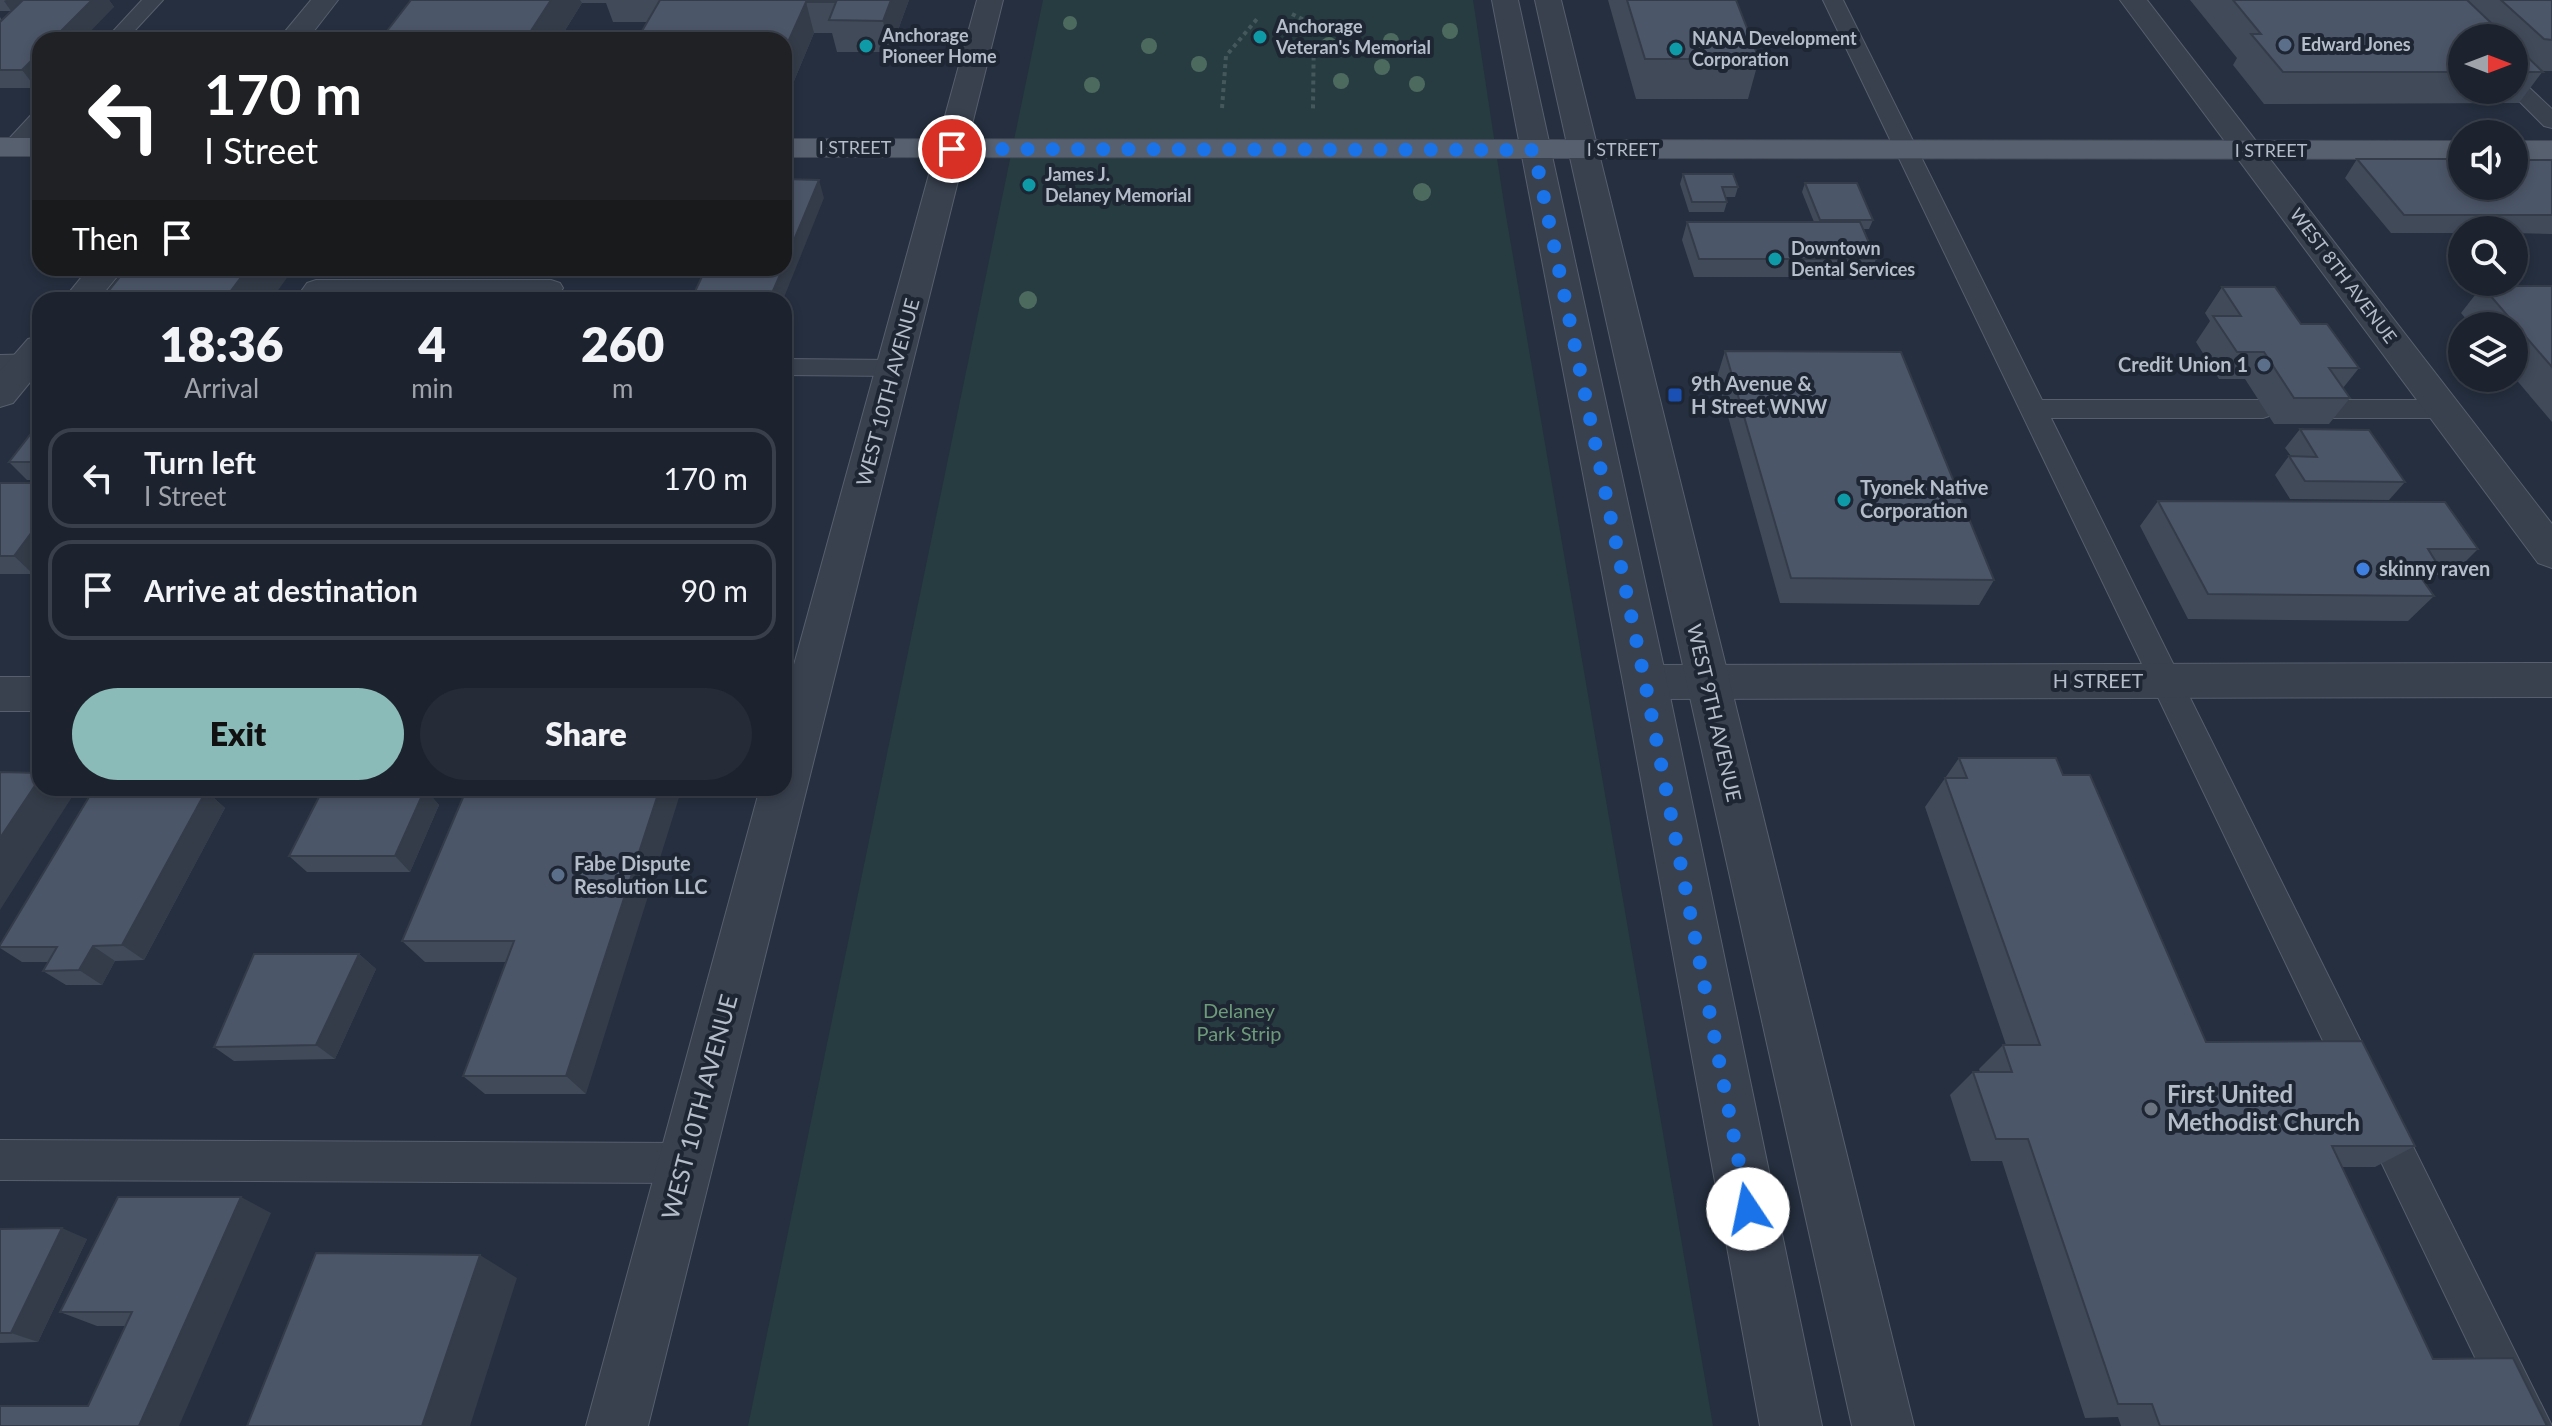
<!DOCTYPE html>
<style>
body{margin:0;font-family:Lato,sans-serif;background:#252b37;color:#f1f3f6;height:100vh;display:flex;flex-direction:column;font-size:30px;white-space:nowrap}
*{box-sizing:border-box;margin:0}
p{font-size:26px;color:#a0a4aa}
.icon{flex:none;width:44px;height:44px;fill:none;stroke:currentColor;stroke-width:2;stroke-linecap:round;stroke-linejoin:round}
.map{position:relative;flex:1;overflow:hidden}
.sheet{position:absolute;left:32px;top:292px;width:760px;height:504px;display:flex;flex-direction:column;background:#1c232f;border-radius:24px;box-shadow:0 4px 12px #0003,0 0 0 2px #3a404b}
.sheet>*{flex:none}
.guide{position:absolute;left:32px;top:32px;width:760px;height:244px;border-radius:24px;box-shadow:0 4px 12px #0003,0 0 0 2px #3a404b;background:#202124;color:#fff;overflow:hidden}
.needle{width:52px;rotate:90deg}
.buttons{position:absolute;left:2448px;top:24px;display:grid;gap:16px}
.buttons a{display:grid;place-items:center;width:80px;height:80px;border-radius:50%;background:#1c232f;box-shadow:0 4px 12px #0003,0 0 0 2px #3a404b;font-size:40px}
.pin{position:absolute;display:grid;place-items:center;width:68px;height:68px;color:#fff;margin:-34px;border:4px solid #fff;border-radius:50%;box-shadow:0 2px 8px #0007}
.me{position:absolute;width:88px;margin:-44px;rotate:349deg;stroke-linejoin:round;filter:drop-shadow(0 0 6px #0008)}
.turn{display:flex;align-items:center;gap:28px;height:168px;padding:0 40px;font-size:36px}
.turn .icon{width:104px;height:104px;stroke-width:2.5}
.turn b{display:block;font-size:56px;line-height:68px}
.then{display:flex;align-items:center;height:76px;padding:0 40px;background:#0003;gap:16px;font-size:30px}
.eta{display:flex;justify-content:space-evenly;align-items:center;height:136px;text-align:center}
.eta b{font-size:48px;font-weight:800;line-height:56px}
.action{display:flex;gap:16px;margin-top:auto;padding:16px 40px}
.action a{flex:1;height:92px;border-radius:48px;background:#8bbbb9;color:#111;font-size:32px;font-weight:800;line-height:92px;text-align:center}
.action a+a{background:#252b37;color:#f1f3f6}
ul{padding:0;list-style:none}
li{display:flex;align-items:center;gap:24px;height:100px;margin:0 16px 12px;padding:0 24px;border:4px solid #3a404b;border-radius:24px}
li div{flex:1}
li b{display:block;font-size:30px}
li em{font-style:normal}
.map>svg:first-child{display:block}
.green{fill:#273c40}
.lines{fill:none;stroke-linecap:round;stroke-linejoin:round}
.service-casing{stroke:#575f6d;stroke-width:2}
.minor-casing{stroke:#575f6d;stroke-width:2}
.tertiary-casing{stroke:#575f6d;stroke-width:2}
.primary-casing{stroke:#424a58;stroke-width:2}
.path{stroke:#45595d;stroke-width:4;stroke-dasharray:4 4;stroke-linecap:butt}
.service{fill:#39414f;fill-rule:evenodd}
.minor{fill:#39414f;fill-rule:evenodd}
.tertiary{fill:#39414f;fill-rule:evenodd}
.primary{fill:#57606f;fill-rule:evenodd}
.tree{fill:#4d6a5f}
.wall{fill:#404a59;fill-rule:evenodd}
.shaded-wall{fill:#343c49}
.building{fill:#4b5668;stroke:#343c49;stroke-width:2}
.route{stroke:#1a73e8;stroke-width:14;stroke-dasharray:0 25.2}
.culture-dot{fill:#0f9aa8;stroke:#1e2634;stroke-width:3}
.service-dot{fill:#5c6f8a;stroke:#1e2634;stroke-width:3}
.transit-dot{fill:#1a4fb4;stroke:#1e2634;stroke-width:3}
.shop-dot{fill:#3f7fe0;stroke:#1e2634;stroke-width:3}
.worship-dot{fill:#6b7280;stroke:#1e2634;stroke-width:3}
.labels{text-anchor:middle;stroke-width:8;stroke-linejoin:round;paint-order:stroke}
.far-poi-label{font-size:18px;font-weight:bold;fill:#b5bcca;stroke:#1e2634;text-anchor:start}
.far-street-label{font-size:18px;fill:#b5bcca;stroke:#1e2634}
.poi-label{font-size:20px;font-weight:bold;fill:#b5bcca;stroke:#1e2634;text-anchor:start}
.street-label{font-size:20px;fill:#b5bcca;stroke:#1e2634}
.park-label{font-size:20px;fill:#6d9a79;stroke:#1e2634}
.near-poi-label{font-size:24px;font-weight:bold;fill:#b5bcca;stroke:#1e2634;text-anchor:start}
.near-street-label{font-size:24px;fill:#b5bcca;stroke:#1e2634}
</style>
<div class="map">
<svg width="2552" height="1426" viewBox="0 0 2552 1426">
<rect width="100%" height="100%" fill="#252f3f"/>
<path class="green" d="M1043,0h430l31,204 209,1222h-965z"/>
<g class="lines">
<g class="service-casing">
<path id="service" d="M142,0h21l-37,40h-21z
M1823,0h20l199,400h221l9,3 4,6 -4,6 -9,3h-212l501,1008h-44z
M2514,78l7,2 31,29v19l-8,-2 -36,-36h6z
M40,113v19l-18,20h-16l-3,-5 3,-5 26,-28z
M316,280h235l9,3 3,5 -7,12h-24l2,-4h-211l-3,4h-25l12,-17z
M40,354v16l-40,1v-16z
M784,359l110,1 9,2 4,6 -4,6 -9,2 -110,-1z
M2321,400h122l9,3 4,6 -4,6 -9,3h-122l-9,-3 -4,-6 4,-6z
M0,1140l685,3 14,6 6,14 -6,14 -14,6 -685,-3z"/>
</g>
<g class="minor-casing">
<path id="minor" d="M311,0h27l-31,40h-29z
M977,0h26l-355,1426h-62l174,-638h24v-87z
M2120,0h27l405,524v44l-14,-5z
M89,268h35l-26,32h-35z
M40,336v34l-27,33 -13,4v-36l28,-32z
M2552,663v34l-907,2 -15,-5 -7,-12 7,-12 15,-5z
M0,677h40v34h-40z"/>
</g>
<g class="tertiary-casing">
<path id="tertiary" d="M1492,0h26l149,682 155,744h-62l-137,-744z
M1535,0h26l353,1426h-62z"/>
</g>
<g class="primary-casing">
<path id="primary" d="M0,138h40v18h-40z
M784,139l1678,2v18l-1678,-2z
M2514,141h38v18h-38z"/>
</g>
<path class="path" d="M1292,14l22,11 -1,84
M1222,108l4,-52 31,-37"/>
<use href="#service" class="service"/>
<use href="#minor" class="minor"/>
<use href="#tertiary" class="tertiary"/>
<use href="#primary" class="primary"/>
</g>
<g class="tree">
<circle cx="1070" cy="23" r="7"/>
<circle cx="1450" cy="31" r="8"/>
<circle cx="1391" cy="41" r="8"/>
<circle cx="1329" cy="45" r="8"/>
<circle cx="1149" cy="46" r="8"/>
<circle cx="1199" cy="64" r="8"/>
<circle cx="1382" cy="67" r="8"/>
<circle cx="1341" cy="81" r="8"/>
<circle cx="1417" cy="84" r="8"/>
<circle cx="1092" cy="85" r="8"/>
<circle cx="1422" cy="192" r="9"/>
<circle cx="1129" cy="197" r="9"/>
<circle cx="1028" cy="300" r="9"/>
</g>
<path class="wall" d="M0,0h22l-11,11h-11z
M23,0h86l5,7 -74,33v43l-4,5h-36v-71l2,3z
M411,0h498l-19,52h-53l-5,-19h-18l-25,60h-5v-53h-138l-4,-9 5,-9h-34l-7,-19h-24l-23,37h-179z
M1608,0h128l23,59 -11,40h-112z
M2190,0h362v71h-9l-24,32 -255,1 -31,-39 4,-7zM2462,38h52v52h-52z
M2357,159l195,1v74l-38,-1v-3h-52v3h-71l-46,-55z
M1683,174l55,13 -3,10h-10l2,5 -3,10h-35l-9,-28z
M1805,183l68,37 -4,9h-5l12,30 -7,18h-175l-12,-37 5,-18h127l-12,-30z
M2482,286h70v136l-38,-45v-51h-42l-11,-13z
M2222,287l79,37 58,44 -16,20 7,10 -21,26h-55l-29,-45h-26l-23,-37 14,-21 -5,-8z
M1725,351l269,229 -15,25 -199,-2 -63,-226z
M40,422v58h-13l-18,-18z
M2300,429l105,53 -16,18 -99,-1 -15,-24 14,-19h2l-6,-8z
M0,483h40v81l-7,10h-33z
M2158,501l320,48 -26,26h-28l-3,2 13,19 -26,25 -220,-2 -48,-93z
M1959,758l104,17 143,267 209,104 -40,21h-33l91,192 114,67h-426l-3,-9 -33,1 -83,-257h-31l-21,-66 23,-23h7l-1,-3 24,-24h3l-81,-238z
M467,788l119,306h-101l-22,-18 43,-114h-81l-23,-21z
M425,789l14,16 -29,67h-103l-18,-16z
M206,791l19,17 -81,152 -29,1 -13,24h-36l-23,-14 5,-9h-26l-22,-14z
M359,954l17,15 -41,90 -101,2 -20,-14z
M271,1213l-183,193 37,-80h-28l-37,-14z
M0,1229l87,10 -49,103 -38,1z"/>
<path class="shaded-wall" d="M6,0h16l-11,11 -7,-10z
M92,0h17l5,7 -32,33h-30z
M551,0h29l2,3 -23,37h-34z
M891,0h18l-19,52 -7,-31z
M806,2l8,31 -25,60 -5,-16v-26z
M40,52v31l-4,5 -14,-18z
M819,180l5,18 -41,102h-14l14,-32h1v-4z
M248,268h46l-23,32h-47z
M40,521v43l-7,10 -19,-18z
M40,778v10h21l11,9 -72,113v-72z
M660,788h22l-96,306 -20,-18z
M425,789l14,16 -29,67 -15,-16z
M206,791l19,17 -81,152 -22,-15z
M93,946l22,15 -13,24 -23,-15z
M359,954l17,15 -41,90 -19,-14z
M241,1197l30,16 -92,213h-40z
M62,1228l25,11 -49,103 -27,-9z
M480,1255l37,23 -47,148h-48z"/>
<path class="building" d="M23,0h69l-40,40h-12v12l-18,18h-22v-48z
M411,0h140l-26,40h-145z
M660,0h231l-8,21 -54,-1 7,-18h-30l-22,49v-11h-130l5,-9h-17z
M1627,0h109l23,59h-114z
M2233,0h234l40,38h-45v34h-179l-32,-38h10z
M2501,0h51v40l-8,-1z
M2514,44l29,28h-29z
M2357,159h105v27h52v-26h38v55h-148z
M1683,174h50l5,13h-16l5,15h-35z
M784,179l35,1 -35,84z
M1805,183h52l16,37h-53z
M1687,222h173l16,37h-177z
M127,268h121l-24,32h-123z
M706,268h77l-14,32h-78z
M2482,286h70v81z
M2222,287h53l26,37h26l32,44h-30l21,30h-56l-30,-46h-27l-24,-36h28z
M1725,351l176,1 93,228 -203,-2z
M40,422v40h-31z
M2300,429l69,1 36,52 -100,-1 -16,-25 28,1z
M0,483h40v38l-26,35h-14z
M2158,501l287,1 33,47h-50l8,13h-26l24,34 -226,-2z
M1959,758h97l7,17h27l116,267 156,-1 53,105h-83l101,213 80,-1 34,68h-387l-8,-22h-34l-90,-265h-32l-23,-67h39l-9,-27h37l-95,-267h22z
M0,772l40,1v5l-40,60z
M467,788h193l-94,288h-103l51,-135h-112z
M323,789h102l-30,67h-106z
M206,791l-84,154 -29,1 -14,24 -36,1 14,-24h-57v-2l92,-153z
M254,954h105l-43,91 -102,2z
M118,1197h123l-102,229h-139v-20h88l44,-94h-72z
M62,1228l-51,105h-11v-104z
M316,1253l164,2 -58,171h-175z"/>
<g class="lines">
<path class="route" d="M952,149l582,1 111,532 103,527"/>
</g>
<g class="culture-dot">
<circle cx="1260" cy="37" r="8"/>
<circle cx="866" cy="46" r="8"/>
<circle cx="1676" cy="49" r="8"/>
<circle cx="1029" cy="185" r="8"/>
<circle cx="1775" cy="259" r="8"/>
<circle cx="1844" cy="500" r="8"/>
</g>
<g class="service-dot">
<circle cx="2285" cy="45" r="8"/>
<circle cx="2264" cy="365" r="8"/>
<circle cx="558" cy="875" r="8"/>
</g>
<rect class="transit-dot" x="1667" y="387" width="16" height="16" rx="4"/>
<circle class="shop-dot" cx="2363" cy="569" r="8"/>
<circle class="worship-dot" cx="2151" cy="1109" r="8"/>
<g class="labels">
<g class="far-poi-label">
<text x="1276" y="33">Anchorage<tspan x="1276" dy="21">Veteran's Memorial</tspan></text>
<text x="882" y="42">Anchorage<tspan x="882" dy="21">Pioneer Home</tspan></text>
<text x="1692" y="45">NANA Development<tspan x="1692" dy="21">Corporation</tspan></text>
<text x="2301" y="51">Edward Jones</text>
<text x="1045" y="181">James J.<tspan x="1045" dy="21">Delaney Memorial</tspan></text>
<text x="1791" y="255">Downtown<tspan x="1791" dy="21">Dental Services</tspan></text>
</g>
<g class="far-street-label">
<text x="855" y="154">I STREET</text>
<text x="1623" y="156">I STREET</text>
<text x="2271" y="157">I STREET</text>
<text transform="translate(2343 276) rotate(53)" y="6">WEST 8TH AVENUE</text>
</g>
<g class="poi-label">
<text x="2248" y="372" text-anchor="end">Credit Union 1</text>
<text x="1691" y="391">9th Avenue &amp;<tspan x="1691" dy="23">H Street WNW</tspan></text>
<text x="1860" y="495">Tyonek Native<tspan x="1860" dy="23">Corporation</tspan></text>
<text x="2379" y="576">skinny raven</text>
<text x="574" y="871">Fabe Dispute<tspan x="574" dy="23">Resolution LLC</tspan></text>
</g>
<g class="street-label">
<text transform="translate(888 392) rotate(-75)" y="7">WEST 10TH AVENUE</text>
<text x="2098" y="688">H STREET</text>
<text transform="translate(1714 713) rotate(77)" y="7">WEST 9TH AVENUE</text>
</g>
<g class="park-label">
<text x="1239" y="1018">Delaney<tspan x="1239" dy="23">Park Strip</tspan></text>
</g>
<g class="near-poi-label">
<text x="2167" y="1103">First United<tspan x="2167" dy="28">Methodist Church</tspan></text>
</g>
<g class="near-street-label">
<text transform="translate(700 1107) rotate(-75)" y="8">WEST 10TH AVENUE</text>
</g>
</g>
</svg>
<div class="buttons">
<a><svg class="needle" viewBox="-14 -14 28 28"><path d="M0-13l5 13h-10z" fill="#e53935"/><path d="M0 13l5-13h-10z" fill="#a0a4aa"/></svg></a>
<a><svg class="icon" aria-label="sound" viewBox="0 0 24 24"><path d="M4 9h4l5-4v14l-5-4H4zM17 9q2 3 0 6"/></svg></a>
<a><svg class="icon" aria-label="search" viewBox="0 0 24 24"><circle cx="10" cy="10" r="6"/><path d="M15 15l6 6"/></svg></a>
<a><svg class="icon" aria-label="layers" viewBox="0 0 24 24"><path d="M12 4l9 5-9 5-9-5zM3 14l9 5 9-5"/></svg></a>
</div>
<div class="pin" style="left:952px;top:149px;background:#d93025"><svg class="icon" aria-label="arrive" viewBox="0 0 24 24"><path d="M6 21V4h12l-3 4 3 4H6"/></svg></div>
<svg class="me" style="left:1748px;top:1209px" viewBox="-20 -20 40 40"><circle r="19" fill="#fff"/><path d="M0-13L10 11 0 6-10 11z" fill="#1a73e8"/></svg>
<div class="guide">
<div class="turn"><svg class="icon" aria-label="left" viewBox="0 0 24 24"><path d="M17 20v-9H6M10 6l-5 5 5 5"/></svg><div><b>170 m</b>I Street</div></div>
<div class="then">Then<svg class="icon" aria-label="arrive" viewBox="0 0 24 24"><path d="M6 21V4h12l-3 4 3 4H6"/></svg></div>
</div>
<section class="sheet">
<div class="eta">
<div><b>18:36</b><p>Arrival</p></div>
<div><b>4</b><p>min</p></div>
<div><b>260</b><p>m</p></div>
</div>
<ul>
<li><svg class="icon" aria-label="left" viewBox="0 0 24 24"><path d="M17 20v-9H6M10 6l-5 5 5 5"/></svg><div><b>Turn left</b><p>I Street</p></div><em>170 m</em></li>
<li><svg class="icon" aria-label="arrive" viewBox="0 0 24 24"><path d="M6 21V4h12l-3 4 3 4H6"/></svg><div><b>Arrive at destination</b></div><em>90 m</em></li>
</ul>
<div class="action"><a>Exit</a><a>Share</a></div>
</section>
</div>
